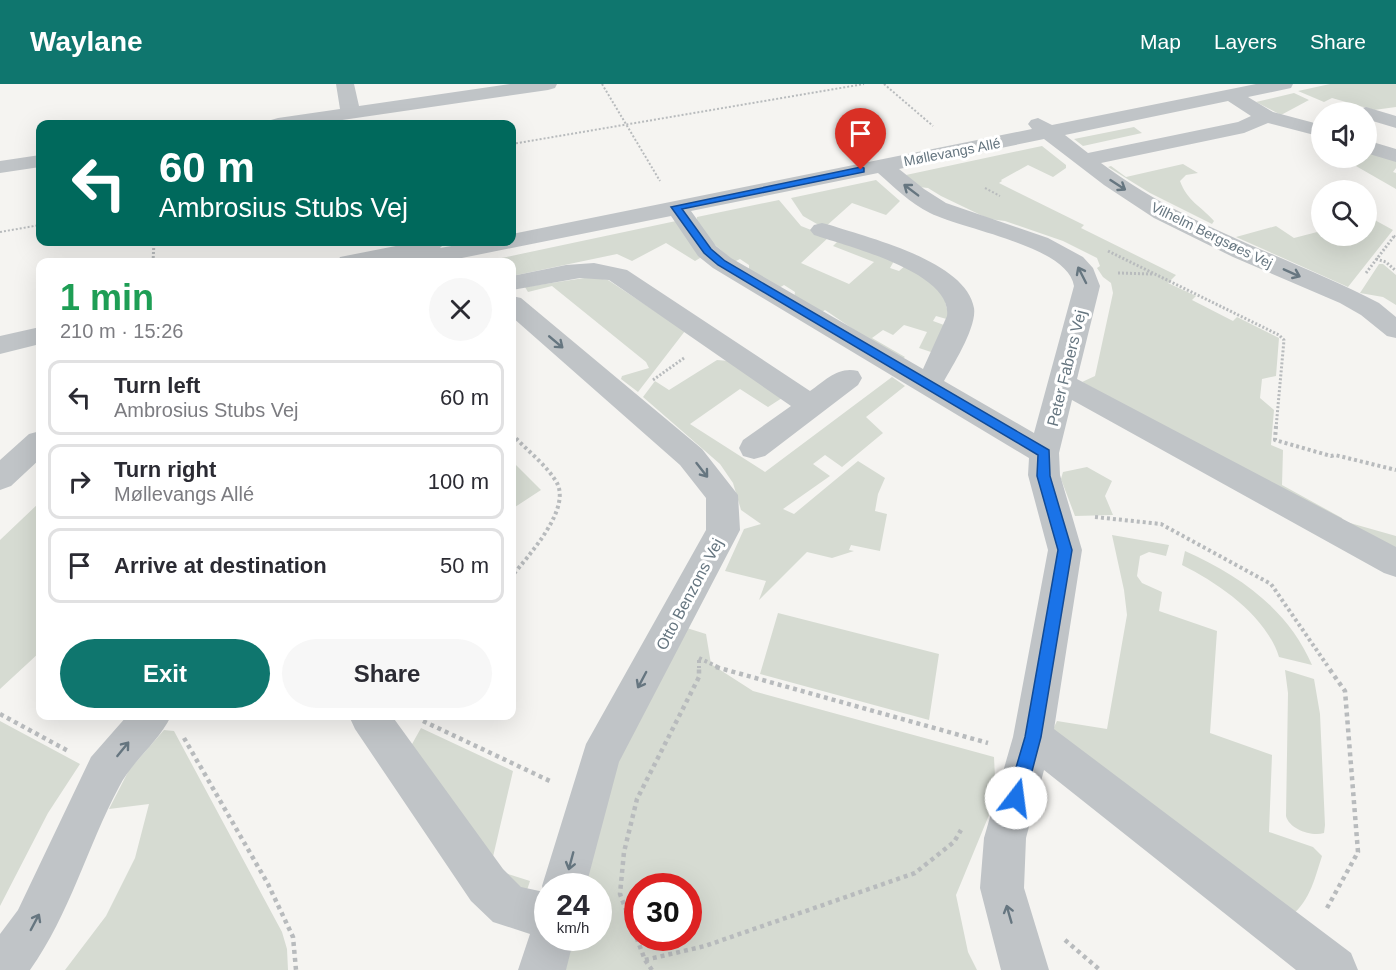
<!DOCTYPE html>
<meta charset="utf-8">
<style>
body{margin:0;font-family:Helvetica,sans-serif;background:#f7f7f7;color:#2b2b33;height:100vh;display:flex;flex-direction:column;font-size:22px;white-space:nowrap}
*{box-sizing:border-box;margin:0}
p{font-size:20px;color:#7c7c81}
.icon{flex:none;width:33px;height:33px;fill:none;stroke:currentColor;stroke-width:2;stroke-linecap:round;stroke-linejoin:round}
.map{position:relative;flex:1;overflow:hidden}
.side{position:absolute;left:36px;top:174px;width:480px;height:462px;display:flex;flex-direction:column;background:#fff;border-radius:12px;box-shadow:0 6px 24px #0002}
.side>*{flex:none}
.banner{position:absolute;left:36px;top:36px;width:480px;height:126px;border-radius:12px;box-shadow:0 6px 24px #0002;background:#00695c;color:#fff;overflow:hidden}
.tools{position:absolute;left:1311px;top:18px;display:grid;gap:12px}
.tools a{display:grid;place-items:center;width:66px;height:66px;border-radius:50%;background:#fff;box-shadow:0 6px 24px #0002;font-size:30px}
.speed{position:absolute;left:534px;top:789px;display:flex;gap:12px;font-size:30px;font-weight:700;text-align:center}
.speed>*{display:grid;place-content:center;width:78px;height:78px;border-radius:50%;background:#fff;box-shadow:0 6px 24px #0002;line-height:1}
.speed small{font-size:15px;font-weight:400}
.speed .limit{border:9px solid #d22;background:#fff;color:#111}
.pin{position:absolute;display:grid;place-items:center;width:51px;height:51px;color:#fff;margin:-62px -26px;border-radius:50% 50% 50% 0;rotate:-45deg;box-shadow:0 0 6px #0007}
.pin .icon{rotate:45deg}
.me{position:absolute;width:66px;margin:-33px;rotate:15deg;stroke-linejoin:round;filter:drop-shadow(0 0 4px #0008)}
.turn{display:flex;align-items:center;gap:21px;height:126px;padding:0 24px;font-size:27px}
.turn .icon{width:78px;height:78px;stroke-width:2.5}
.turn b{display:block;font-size:42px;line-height:51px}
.round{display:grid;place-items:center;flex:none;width:63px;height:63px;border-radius:32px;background:#f7f7f7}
.head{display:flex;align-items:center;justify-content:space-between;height:102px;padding:0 24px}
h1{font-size:36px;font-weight:700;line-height:45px;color:#1e9e55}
.primary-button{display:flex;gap:12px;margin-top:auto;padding:12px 24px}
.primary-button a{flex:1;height:69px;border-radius:36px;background:#0f766e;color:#fff;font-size:24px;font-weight:700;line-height:69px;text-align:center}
.primary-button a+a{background:#f7f7f7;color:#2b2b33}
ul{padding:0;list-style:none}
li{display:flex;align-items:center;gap:18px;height:75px;margin:0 12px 9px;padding:0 12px;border:3px solid #e1e1e2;border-radius:12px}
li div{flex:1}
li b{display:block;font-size:22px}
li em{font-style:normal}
header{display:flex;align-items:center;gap:36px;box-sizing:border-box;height:84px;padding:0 30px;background:#0f766e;color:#fff}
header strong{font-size:28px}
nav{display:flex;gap:33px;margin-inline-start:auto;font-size:21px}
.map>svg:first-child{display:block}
.green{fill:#d6dbd2;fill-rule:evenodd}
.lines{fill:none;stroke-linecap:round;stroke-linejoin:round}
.path-far3{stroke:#b8bbbd;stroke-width:2;stroke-dasharray:2 2;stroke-linecap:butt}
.path-far2{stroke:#b8bbbd;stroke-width:3;stroke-dasharray:2 2;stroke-linecap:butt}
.path-far1{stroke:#b8bbbd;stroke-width:4;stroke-dasharray:3 3;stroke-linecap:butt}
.path{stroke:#b8bbbd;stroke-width:4.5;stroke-dasharray:4 4;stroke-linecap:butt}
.minor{fill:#c0c4c7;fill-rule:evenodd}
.oneway{stroke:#667680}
.route{fill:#1a73e8;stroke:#114b97;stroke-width:1.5}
.labels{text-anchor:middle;stroke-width:6;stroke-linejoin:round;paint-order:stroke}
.far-street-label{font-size:14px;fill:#667680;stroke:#fff}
.street-label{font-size:16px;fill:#667680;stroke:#fff}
</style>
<header>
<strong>Waylane</strong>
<nav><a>Map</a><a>Layers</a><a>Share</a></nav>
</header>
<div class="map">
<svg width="1396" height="886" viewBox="0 0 1396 886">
<rect width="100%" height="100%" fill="#f5f4f1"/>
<path class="green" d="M1330,0h66v23l-22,3 -42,-12 -8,4 -26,-11z
M1294,9l15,7 -28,15 -25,-13z
M1134,43l8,6 -59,13 -9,-7z
M1042,62l24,19v3l-13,9 -25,-12 -27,15 1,1 -3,2 85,42 -3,3 95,47 -8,8 28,13 -4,4 41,21 4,-4 42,21 -3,38 -14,3 -2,19 14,12 -3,35 12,5 -1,35 60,33 1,3 53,15v22l-314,-176 13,-6 18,-83 -2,-10 -8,-6 -6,-9 3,-2 -3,-8 -34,-17 -58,-20 -16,-2 -48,-23 -13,-8 -9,-1 -13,-12z
M1367,67l29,10v7l-3,4 3,1v16l-54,-31h24z
M1183,80l15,9 -12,2 -6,6c7,20 21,25 34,40l-2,3 -62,-31 -42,-26 3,-1 15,11z
M876,96l24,21 -14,14 -34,-12 -28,25 -21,-12 -12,-18z
M779,116l22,26 28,11 -28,26 48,21 25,-22 -41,-16 6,-6 55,21 -4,7 9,3 7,-6 36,25 8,30 -14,-4 -3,5 11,4 -10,28 -15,-5 8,-16 -23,-7 -11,10 -10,-5 -11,8 33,19 -5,4 -75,-51 -5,3 -26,-15 1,-6 -11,-7 -5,3 -30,-17v-6l-9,-6 -6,3 -23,-21 -15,-20 1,-4z
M1371,134l22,12 -45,57 -112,-50 40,-11 18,12 27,-7 1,5h44l1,-17z
M676,137l29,34 -10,6 -29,-18 -34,18 -15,-7 -105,22v-14h-13l-2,-3z
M1379,180h4l13,11v30l-13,-8 -23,-4z
M591,193l17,3 77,51 -47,61 -17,-13 1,-3 27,-8 -3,-6 -94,-76 -24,6 -3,-5z
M717,276l12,1 53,37 -14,9 -28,-18 -50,35 75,48 127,-95 13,9 -39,31 17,16 -41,34 -17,-12 -12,9 17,12 -47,33 11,5 64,-53 27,17 -7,16 -3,17 12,3 -7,37 -29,-6 -2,5 5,1 -22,7 -25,-6 -48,48 7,-19 -41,-10 19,-42 17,-5 -20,-14 -8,-27 -13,-19 -77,-67 12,-16 14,9z
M512,377l29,29 -29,19z
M1087,383l25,14 -7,15 8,19 -38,1 -14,-37 2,-7z
M40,418v150l-40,37v-149z
M1112,451l57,10 -3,11 -17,-4 -9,4 -3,20 5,7 20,9 -3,19 58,20 -7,102 62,22 -3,77 44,15 9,9c-8,25 -13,48 -35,63l-236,-186 6,-12 50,8 20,-114 -3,-25z
M1185,467c54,24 103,58 127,114l-33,-8c-13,-41 -59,-73 -97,-92z
M778,529l161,41 -10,66 -169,-46z
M677,541l29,9 5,30 42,27 241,66 2,41 -40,97 12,57 9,18h-416l6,-32h31v-52h-21l1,-5 37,-124zM638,802h50v52h-50z
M1285,586l29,9 6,35 5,111 -1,8c-12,4 -35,-4 -38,-17l2,-123z
M0,637l80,43 -32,49 -48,93z
M421,644l92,43 -21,90 7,10 31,10 -4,12 -20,-3 -99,-137z
M164,646l10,1 108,201 5,17 1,21h-223l41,-54 29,-58 14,-54 -40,5 20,-39z"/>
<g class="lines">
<path class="path-far3" d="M602,0l58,97
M884,0l49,42
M512,60l352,-60
M985,104l15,8
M0,148l40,-7
M1394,153l2,-3"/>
<path class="path-far2" d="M1108,167l171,84 5,5 -8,88
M1376,175l10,3 10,9
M153,178l1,-20
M1118,189l34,1
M1366,189l29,-38
M653,296l31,-22"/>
<path class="path-far1" d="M1276,342l-1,14 56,16 4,-1 61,15
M512,350c14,16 34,30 45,49 14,27 -29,73 -45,93
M1095,433l66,7 110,60 58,84
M699,574l21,10
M699,576v8"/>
<path class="path" d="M716,583l272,76
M0,630l70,38
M423,637l129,61
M184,654l84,146 25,53 3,33
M1327,824l31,-56 -13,-161 -17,-24
M1065,856l35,30
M645,876l60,-14 210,-73 39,-31 7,-12
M652,886l-7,-10 -25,-66 4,-42 13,-53 62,-122v-10"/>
<path class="minor" d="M336,0h18l5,22 151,-22h47l-2,4 -7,2 -233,34h-47l3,-4 7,-2 62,-9z
M1256,0h37l-2,4 -43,9 25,15 49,13v12l-54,-14 -24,10 -143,30c85,64 185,92 278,140l17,14v21l-9,-2 -26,-21 -21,-12 -107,-46 -79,-39 -50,-33 -60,-46 -145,30 25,20 22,14 102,35 35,19 10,11 7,18 -23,93 319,168v30l-12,-4 -312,-173 -13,53 1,22 22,75 -28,179 297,224 7,17h-62l-252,-200 -18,68 -2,50 25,82h-48l-21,-82 4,-50 29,-101 35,-187 -20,-75 1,-17 -316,-190 -15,-12 -27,-40 -229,46h-45l1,-3 -15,3h-46l3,-5 76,-15h23l3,4 -2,2 34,-6h38v-8l520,-105 -4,-5 3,-4 7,-2 14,7zM1228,17l23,15 -13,6 -150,31 -23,-18zM878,89c16,14 32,30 52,40 34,17 138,33 144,73l-40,147 -90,-52c9,-16 33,-54 30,-73 -8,-47 -105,-70 -144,-83l-8,-2 -8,2 -4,5 4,5c32,11 139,37 133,81l-24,53 -192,-111 -15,-12 -25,-35z
M1366,23l30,9v12l-30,-9v-7h-10l3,-3z
M1366,56l30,9v13l-30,-9z
M40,71v12l-40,6v-12z
M594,179l33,7 183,121c16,-11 28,-25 48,-20l4,7 -4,7 -93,71 -11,3 -11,-3 -4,-8 4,-8 48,-34 -182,-126 -29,-2 -68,12v-14l54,-11z
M512,212l9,2 181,151 36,46 2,35 -121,232 -33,124h-38v52h26l-8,32h-48l12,-36 -37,-12 -22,-21 -116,-172 -6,-13h43l111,153 18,18 23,5 -2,-6 44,-142 120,-214v-32l-26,-33 -168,-148z
M40,243v17l-40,10v-18z
M40,347v28l-29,27 -11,4v-30l29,-26z
M127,632h44c-13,27 -39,45 -52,71 -32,60 -49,127 -89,183h-30v-36l18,-24 73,-153z"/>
</g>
<defs><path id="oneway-shaft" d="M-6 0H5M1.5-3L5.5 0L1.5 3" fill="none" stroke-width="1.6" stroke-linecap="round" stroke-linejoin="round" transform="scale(1.5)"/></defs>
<g class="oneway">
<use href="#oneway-shaft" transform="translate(1118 101) rotate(33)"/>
<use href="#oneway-shaft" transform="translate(911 106) rotate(-143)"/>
<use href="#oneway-shaft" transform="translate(1292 189) rotate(24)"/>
<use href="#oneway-shaft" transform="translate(1082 191) rotate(-117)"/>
<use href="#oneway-shaft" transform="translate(556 258) rotate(40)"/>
<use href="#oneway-shaft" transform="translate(702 386) rotate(52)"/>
<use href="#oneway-shaft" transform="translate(642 596) rotate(118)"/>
<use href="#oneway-shaft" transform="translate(123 665) rotate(-51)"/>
<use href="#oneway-shaft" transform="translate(571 777) rotate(105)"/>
<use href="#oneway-shaft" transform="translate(1009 830) rotate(-106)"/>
<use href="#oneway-shaft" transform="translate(35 838) rotate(-62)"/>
</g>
<path class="route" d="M861,83l3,1v4l-182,37 29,40 14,12 324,189 1,26 22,74 -31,187 -16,61 -3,6 -6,3 -6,-3 -3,-6 18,-61 33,-187 -21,-74 1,-21 -320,-190 -14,-12 -33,-46z"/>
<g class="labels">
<g class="far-street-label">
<text transform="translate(952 68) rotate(-11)" y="5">Møllevangs Allé</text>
<text transform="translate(1212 151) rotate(26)" y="5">Vilhelm Bergsøes Vej</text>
</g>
<g class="street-label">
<text transform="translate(1066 284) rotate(-76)" y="6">Peter Fabers Vej</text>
<text transform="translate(689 510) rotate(-62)" y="6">Otto Benzons Vej</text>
</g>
</g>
</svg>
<div class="tools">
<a><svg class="icon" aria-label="sound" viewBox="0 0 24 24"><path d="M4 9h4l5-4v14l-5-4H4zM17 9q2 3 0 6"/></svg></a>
<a><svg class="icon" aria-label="search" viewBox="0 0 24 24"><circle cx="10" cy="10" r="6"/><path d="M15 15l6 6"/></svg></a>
</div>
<div class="speed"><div>24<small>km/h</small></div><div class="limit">30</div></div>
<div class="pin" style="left:861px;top:86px;background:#d93025"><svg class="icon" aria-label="arrive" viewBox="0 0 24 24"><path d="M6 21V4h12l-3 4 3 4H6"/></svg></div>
<svg class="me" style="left:1016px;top:714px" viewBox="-20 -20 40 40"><circle r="19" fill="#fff"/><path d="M0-13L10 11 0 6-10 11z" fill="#1a73e8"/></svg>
<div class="banner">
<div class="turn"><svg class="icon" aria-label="left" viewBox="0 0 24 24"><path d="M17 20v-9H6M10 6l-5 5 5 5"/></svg><div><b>60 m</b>Ambrosius Stubs Vej</div></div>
</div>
<section class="side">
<div class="head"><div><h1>1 min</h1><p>210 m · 15:26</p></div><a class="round"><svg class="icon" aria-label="close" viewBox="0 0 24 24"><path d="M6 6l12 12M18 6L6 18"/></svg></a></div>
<ul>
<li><svg class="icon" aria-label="left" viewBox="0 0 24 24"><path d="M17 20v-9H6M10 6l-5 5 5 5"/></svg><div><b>Turn left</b><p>Ambrosius Stubs Vej</p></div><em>60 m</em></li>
<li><svg class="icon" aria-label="right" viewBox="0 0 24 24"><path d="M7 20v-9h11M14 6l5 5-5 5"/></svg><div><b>Turn right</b><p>Møllevangs Allé</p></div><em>100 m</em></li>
<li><svg class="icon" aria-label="arrive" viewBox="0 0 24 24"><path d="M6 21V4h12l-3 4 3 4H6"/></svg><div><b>Arrive at destination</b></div><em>50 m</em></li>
</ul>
<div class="primary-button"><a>Exit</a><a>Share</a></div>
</section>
</div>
